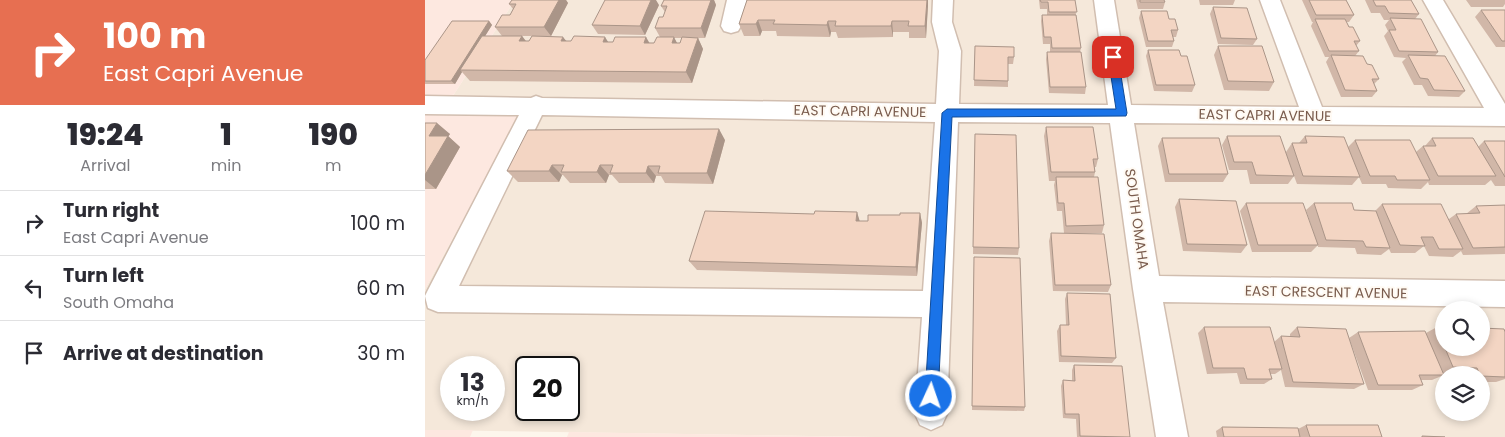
<!DOCTYPE html>
<style>
body{margin:0;font-family:Poppins,sans-serif;background:#f7f7f7;color:#2b2b33;height:100vh;display:flex;flex-direction:column;font-size:19px;white-space:nowrap}
*{box-sizing:border-box;margin:0}
p{font-size:16px;color:#7c7c81}
.icon{flex:none;width:28px;height:28px;fill:none;stroke:currentColor;stroke-width:2;stroke-linecap:round;stroke-linejoin:round}
.map{position:relative;flex:1;overflow:hidden}
.side{display:flex;flex-direction:column;background:#fff;width:425px}
.side>*{flex:none}
.hud{background:#e76f51;color:#fff;overflow:hidden}
.fabs{position:absolute;left:1010px;top:301px;display:grid;gap:10px}
.fabs a{display:grid;place-items:center;width:55px;height:55px;border-radius:50%;background:#fff;box-shadow:0 2px 8px #0003;font-size:25px}
.speed{position:absolute;left:15px;top:356px;display:flex;gap:10px;font-size:25px;font-weight:700;text-align:center}
.speed>*{display:grid;place-content:center;width:65px;height:65px;border-radius:50%;background:#fff;box-shadow:0 2px 8px #0003;line-height:1}
.speed small{font-size:12px;font-weight:400}
.speed .limit{border:2px solid #111;border-radius:8px;background:#fff;color:#111}
.pin{position:absolute;display:grid;place-items:center;width:42px;height:42px;color:#fff;margin:-21px;border-radius:10px;box-shadow:0 2px 8px #0006}
.me{position:absolute;width:55px;margin:-28px;rotate:3deg;stroke-linejoin:round;filter:drop-shadow(0 0 4px #0008)}
.turn{display:flex;align-items:center;gap:18px;height:105px;padding:0 20px;font-size:22px}
.turn .icon{width:65px;height:65px;stroke-width:2.5}
.turn b{display:block;font-size:35px;line-height:42px}
.eta{display:flex;justify-content:space-evenly;align-items:center;height:85px;text-align:center}
.eta b{font-size:30px;font-weight:800;line-height:35px}
ul{padding:0;list-style:none}
li{display:flex;align-items:center;gap:15px;height:65px;padding:0 20px;border-top:1px solid #e1e1e2}
li div{flex:1}
li b{display:block;font-size:19px}
li em{font-style:normal}
main{display:flex;flex:1;min-height:0}
.map>svg:first-child{display:block}
.residential{fill:#f5e8da;fill-rule:evenodd}
.commercial{fill:#fde8e0}
.lines{fill:none;stroke-linecap:round;stroke-linejoin:round}
.minor-casing{stroke:#d1beb0;stroke-width:3}
.minor{fill:#fff;fill-rule:evenodd}
.wall{fill:#d1b7a8;fill-rule:evenodd}
.shaded-wall{fill:#aa9588}
.building{fill:#f3d5c3;stroke:#aa9588}
.route{fill:#1a73e8;stroke:#114b97}
.labels{text-anchor:middle;stroke-width:4;stroke-linejoin:round;paint-order:stroke}
.street-label{font-size:14px;fill:#7a5c4d;stroke:#fffaf3}
</style>
<main>
<section class="side">
<div class="hud">
<div class="turn"><svg class="icon" aria-label="right" viewBox="0 0 24 24"><path d="M7 20v-9h11M14 6l5 5-5 5"/></svg><div><b>100 m</b>East Capri Avenue</div></div>
</div>
<div class="eta">
<div><b>19:24</b><p>Arrival</p></div>
<div><b>1</b><p>min</p></div>
<div><b>190</b><p>m</p></div>
</div>
<ul>
<li><svg class="icon" aria-label="right" viewBox="0 0 24 24"><path d="M7 20v-9h11M14 6l5 5-5 5"/></svg><div><b>Turn right</b><p>East Capri Avenue</p></div><em>100 m</em></li>
<li><svg class="icon" aria-label="left" viewBox="0 0 24 24"><path d="M17 20v-9H6M10 6l-5 5 5 5"/></svg><div><b>Turn left</b><p>South Omaha</p></div><em>60 m</em></li>
<li><svg class="icon" aria-label="arrive" viewBox="0 0 24 24"><path d="M6 21V4h12l-3 4 3 4H6"/></svg><div><b>Arrive at destination</b></div><em>30 m</em></li>
</ul>
</section>
<div class="map">
<svg width="1080" height="437" viewBox="0 0 1080 437">
<rect width="100%" height="100%" fill="#fdf6ec"/>
<path class="residential" d="M90,0h990v437h-629l-451,-7v-141l100,-183 -78,-1zM1019,310h37v38h-37zM26,368h43v42h-43zM101,368h43v42h-43zM1019,375h37v37h-37z"/>
<path class="commercial" d="M0,0h90l-68,105h79l-101,184z
M0,430h48l-3,7h-45z
M144,432l307,5h-309z"/>
<g class="lines">
<g class="minor-casing">
<path id="minor" d="M302,0h20l-6,26 -3,5 -7,2 -7,-2 -3,-5z
M508,0h20l-1,22 9,29 -2,53 149,1 -14,-105h20l17,105 168,2 -39,-107h20l42,107 162,1 -61,-108h20l62,104v22l-371,-3 25,153 346,5v26l-342,-5 25,135h-32l-23,-148 -23,-166 -152,-1 -11,292 -5,11 -11,5 -11,-5 -5,-11 7,-97 -484,-5 -10,-4 -3,-12 3,-6 91,-175 -94,-1v-18l106,2 5,-2 6,2 394,6 3,-53 -7,-29zM117,115l393,7 -12,169 -464,-5z"/>
</g>
<use href="#minor" class="minor"/>
</g>
<path class="wall" d="M87,0h54l2,3 -17,33 16,5 87,2 6,-6 -5,-9 8,-11 2,-5 -4,-6 3,-6h50l2,5 -11,33h-7l5,11 -11,34 -222,-2 -8,-9 -7,12h-30v-24l64,-39 3,4 -7,11h17l-7,-9 15,-12 3,-6 -4,-5zM97,36h10l-3,5h-3zM249,38h8l-2,5h-3z
M322,0h181l-2,38h-17v-6h-16v5l-55,1 -2,-6h-5l-1,5 -53,-1 -1,-5h-14l-2,5h-16l-5,-12z
M614,0h36l1,15 5,33 -1,4 6,35 -1,7 -36,-1 -3,-34 1,-7h3v-8h-7l-2,-23 1,-6h5v-6h-7z
M711,0h28l1,2 -2,7h-25z
M774,0h36l-2,5h-33z
M877,0h44l8,15 -5,7h-3l3,5 11,14 -4,5 3,5 -4,5 12,8 12,15 -5,5 3,7 -5,6h-31l-15,-35 3,-5h-4l-14,-31 2,-4h-1z
M940,0h46l8,14 -4,5 23,33 -3,4 30,35 -6,6 -31,-1 -6,-11h-8l-12,-23 4,-4 -12,-1 -10,-21 4,-5 -3,-6 4,-5h-5l-4,-7h-9z
M1041,0h39v4l-2,3h-32z
M234,5l-14,30 -47,-1 -6,-9z
M788,7l44,32 -4,6 -35,-1 -8,-30z
M1056,10h24v37h-9l-21,-30z
M716,11l28,8 9,11 -2,7h-3l1,4 -2,6h-26l-7,-29z
M550,46l39,11 -1,7h-5v23l-34,-1z
M793,46l56,36 -5,9 -45,-1 -10,-35z
M723,50l33,6 14,29 -3,7 -38,-1 -8,-35z
M0,123l25,11 -2,2 12,11 -24,42h-11z
M621,127l52,32 -2,8h-1v5l-1,5 10,48 -2,8h-38l-2,-22h-5l-3,-26 1,-4h-6l-5,-45z
M550,134l44,114 -1,7 -45,-1z
M802,136l59,16 6,-9h7l6,-7 43,11 7,-7 61,12 7,-6h2l7,-8 46,9 6,-6h21v45h-10l-4,-6 -6,5h-56l-1,-3 -7,7 -33,-1 -2,-4h-24l-3,-7 -7,8 -55,-1 -3,-8 -6,8h-38l-3,-14h-18l-7,-25z
M737,138l66,36 -5,8h-58l-7,-36z
M300,140l-12,44 -48,-1 -4,-7h-5l-2,7h-35l-7,-8h-3l-3,8h-36l-7,-8h-1l-3,7h-41l-11,-11z
M754,199l68,46 -6,8 -58,-2 -8,-44z
M821,203l67,28 -7,-21 8,-7 40,7 21,1 7,-7 67,15 7,-5h10l10,-8 29,-1v49l-42,1 -2,-4 -8,6 -24,-1 -5,-10 -9,7h-24l-2,-4 -8,6 -24,-1 -2,-6 -37,-1v-2l-7,7h-59l-12,-41z
M432,212l2,9h9l32,-6 20,-2 2,10 -5,53 -220,-6 -8,-9 125,-47z
M626,233l60,52 -3,7 -55,-1 -4,-50z
M549,257l51,150 -1,4 -52,-1z
M642,293l49,65 -4,5 -53,-1 -2,-31 3,-6h6l-1,-26z
M779,327l70,15 7,-6 9,1v-3l7,-7 67,57 -10,5 -69,-2 -4,-17 -6,4h-5l2,5 -8,5h-24l-3,-11 -30,1 -9,-41z
M1012,327h7v21h37l24,-16v47l-9,3h-15v-7h-16v-2h-22l1,2 -12,5h-11l2,5 -11,5h-44l-19,-52 9,-6 68,1z
M649,365l56,72h-53l-1,-18 -13,-1 -2,-32 2,-6 9,1v-11z
M881,425l76,12h-165l-1,-6 6,-4 76,2z"/>
<path class="shaded-wall" d="M134,0h7l2,3 -17,33 -7,-9z
M226,0h5l3,5 -14,30 -5,-9z
M286,0h3l2,5 -11,33 -4,-10z
M502,0h1v6l-2,32 -1,-12z
M333,20l4,11 -2,5 -4,-12z
M64,21l3,4 -28,45h-4l2,2 -7,12 -4,-3z
M403,21l3,11 -1,5 -3,-12z
M467,21l1,11v5l-2,-11z
M97,36l9,12 -12,-7z
M138,37l9,11 -11,-7z
M180,37l7,11 -9,-6z
M221,37l7,12 -9,-6z
M249,37l6,12 -8,-6z
M273,38l5,11 -11,34 -6,-11z
M12,123l13,11 -8,12 -13,-10z
M294,129l6,11 -12,44 -6,-11z
M23,136l12,11 -24,42 -11,-9v-5z
M127,165l10,10 -3,7 -10,-11z
M175,165l9,10 -3,8 -9,-11z
M223,166l8,10 -2,7 -8,-10z
M432,212l3,10 -4,-1z
M495,213l2,10 -5,53 -1,-9z"/>
<path class="building" d="M87,0h47l-15,27h-49l7,-12h8l6,-11h-7z
M180,0h46l-11,26 -48,-1z
M239,0h47l-10,28h-46l4,-11h4l4,-11h-6z
M322,0h180l-2,26h-17l1,-5h-17l-1,5h-56l1,-5h-8l-1,4 -54,-1 2,-4h-17l-2,4h-17z
M615,0h35l2,12h-28l-1,-10h-7z
M715,0h24l1,2h-25z
M884,0h37l8,15h-38z
M948,0h38l8,14 -30,-1 -4,-7h-9z
M788,7l34,1 10,31 -36,-1z
M1056,10h24v31h-3z
M716,11h26l2,8h6l3,11h-7l3,11h-26z
M617,15h34l5,33h-29l-1,-11h-7z
M965,18l31,1 17,33 -39,-1 -10,-21h7z
M890,19h30l4,8h4l7,14h-6l5,10h-30z
M27,21h37l-38,60h-26v-21z
M57,36h40l-3,5h10l3,-5 31,1 -2,4h10l3,-5 31,1 -2,5h10l2,-5h31l-2,6h10l3,-6h17l-2,6h8l2,-6 16,1 -12,34 -226,-2z
M550,46l39,1v10h-6v24l-34,-1z
M793,46h44l12,36 -46,-1z
M723,50h31l2,6h6l8,29h-39z
M622,52h34l5,35h-36z
M906,55l32,1 4,8 5,1 7,14h-7l5,12 -32,-1z
M983,55l37,1 20,35 -31,-1 -6,-11 -8,-1z
M0,123h12l-8,13h19l-23,39z
M621,127h47l5,32h-5l2,13h-44z
M294,129l-12,44h-49l2,-7h-12l-2,7h-36l3,-8h-13l-3,7h-36l3,-7h-12l-3,6h-42l21,-41z
M550,134l41,1 3,113 -46,-1z
M802,136h53l14,40 -38,-1 -4,-13h-18z
M880,136l39,1 16,40 -57,-1 -11,-33h15z
M737,138h57l9,36h-59z
M1007,138h41l23,38h-58l-15,-30h13z
M930,140h55l20,40h-33l-2,-4h-25z
M1059,141h21v36z
M631,177h42l6,48 -38,1 -2,-23h-6z
M754,199l57,2 11,44 -60,-1z
M821,203h57l15,42h-60z
M889,203h38l2,7 22,1 14,37 -24,-1 -3,-6 -37,-1z
M957,204h59l22,45h-24l-6,-12h-12l4,9 -25,-1z
M1080,205v42l-32,1 -17,-34 24,-1 -4,-7z
M280,211l109,3 1,-3 42,1 -1,9h12v-6h32v-2h20l-4,54 -227,-6z
M626,233l53,1 7,51h-56z
M549,257l46,1 5,149 -53,-1z
M642,293l43,1 6,64 -55,-2 -1,-31h9z
M779,327h66l12,42h-13l3,10h-25l-3,-11h-31z
M872,327l49,2 18,55 -71,-2 -12,-46 19,1z
M1012,327h7v17z
M1056,328l23,1 1,3v45l-24,-1v-1h-1l-3,-7 -24,-1 -8,-19h36z
M1000,331l19,44h-25l4,10h-45l-20,-53z
M649,365l48,1 8,71 -50,-1 -1,-22h-14l-2,-34 12,1z
M881,425h72l4,12h-72z
M797,427l76,1 2,9h-76z
M997,436l23,1h-23z"/>
<path class="route" d="M688,53l5,4 9,56 -1,3 -174,1 -14,279 -2,5 -5,1 -4,-1 -2,-5 17,-283 5,-4h169l-8,-52z"/>
<g class="labels">
<g class="street-label">
<text transform="translate(435 111) rotate(1)" y="5">EAST CAPRI AVENUE</text>
<text transform="translate(840 115) rotate(1)" y="5">EAST CAPRI AVENUE</text>
<text transform="translate(712 219) rotate(82)" y="5">SOUTH OMAHA</text>
<text transform="translate(901 292) rotate(1)" y="5">EAST CRESCENT AVENUE</text>
</g>
</g>
</svg>
<div class="fabs">
<a><svg class="icon" aria-label="search" viewBox="0 0 24 24"><circle cx="10" cy="10" r="6"/><path d="M15 15l6 6"/></svg></a>
<a><svg class="icon" aria-label="layers" viewBox="0 0 24 24"><path d="M12 4l9 5-9 5-9-5zM3 14l9 5 9-5"/></svg></a>
</div>
<div class="speed"><div>13<small>km/h</small></div><div class="limit">20</div></div>
<div class="pin" style="left:688px;top:57px;background:#d93025"><svg class="icon" aria-label="arrive" viewBox="0 0 24 24"><path d="M6 21V4h12l-3 4 3 4H6"/></svg></div>
<svg class="me" style="left:506px;top:396px" viewBox="-20 -20 40 40"><circle r="17" fill="#1a73e8" stroke="#fff" stroke-width="3"/><path d="M0-11L8 9 0 5-8 9z" fill="#fff"/></svg>
</div>
</main>
